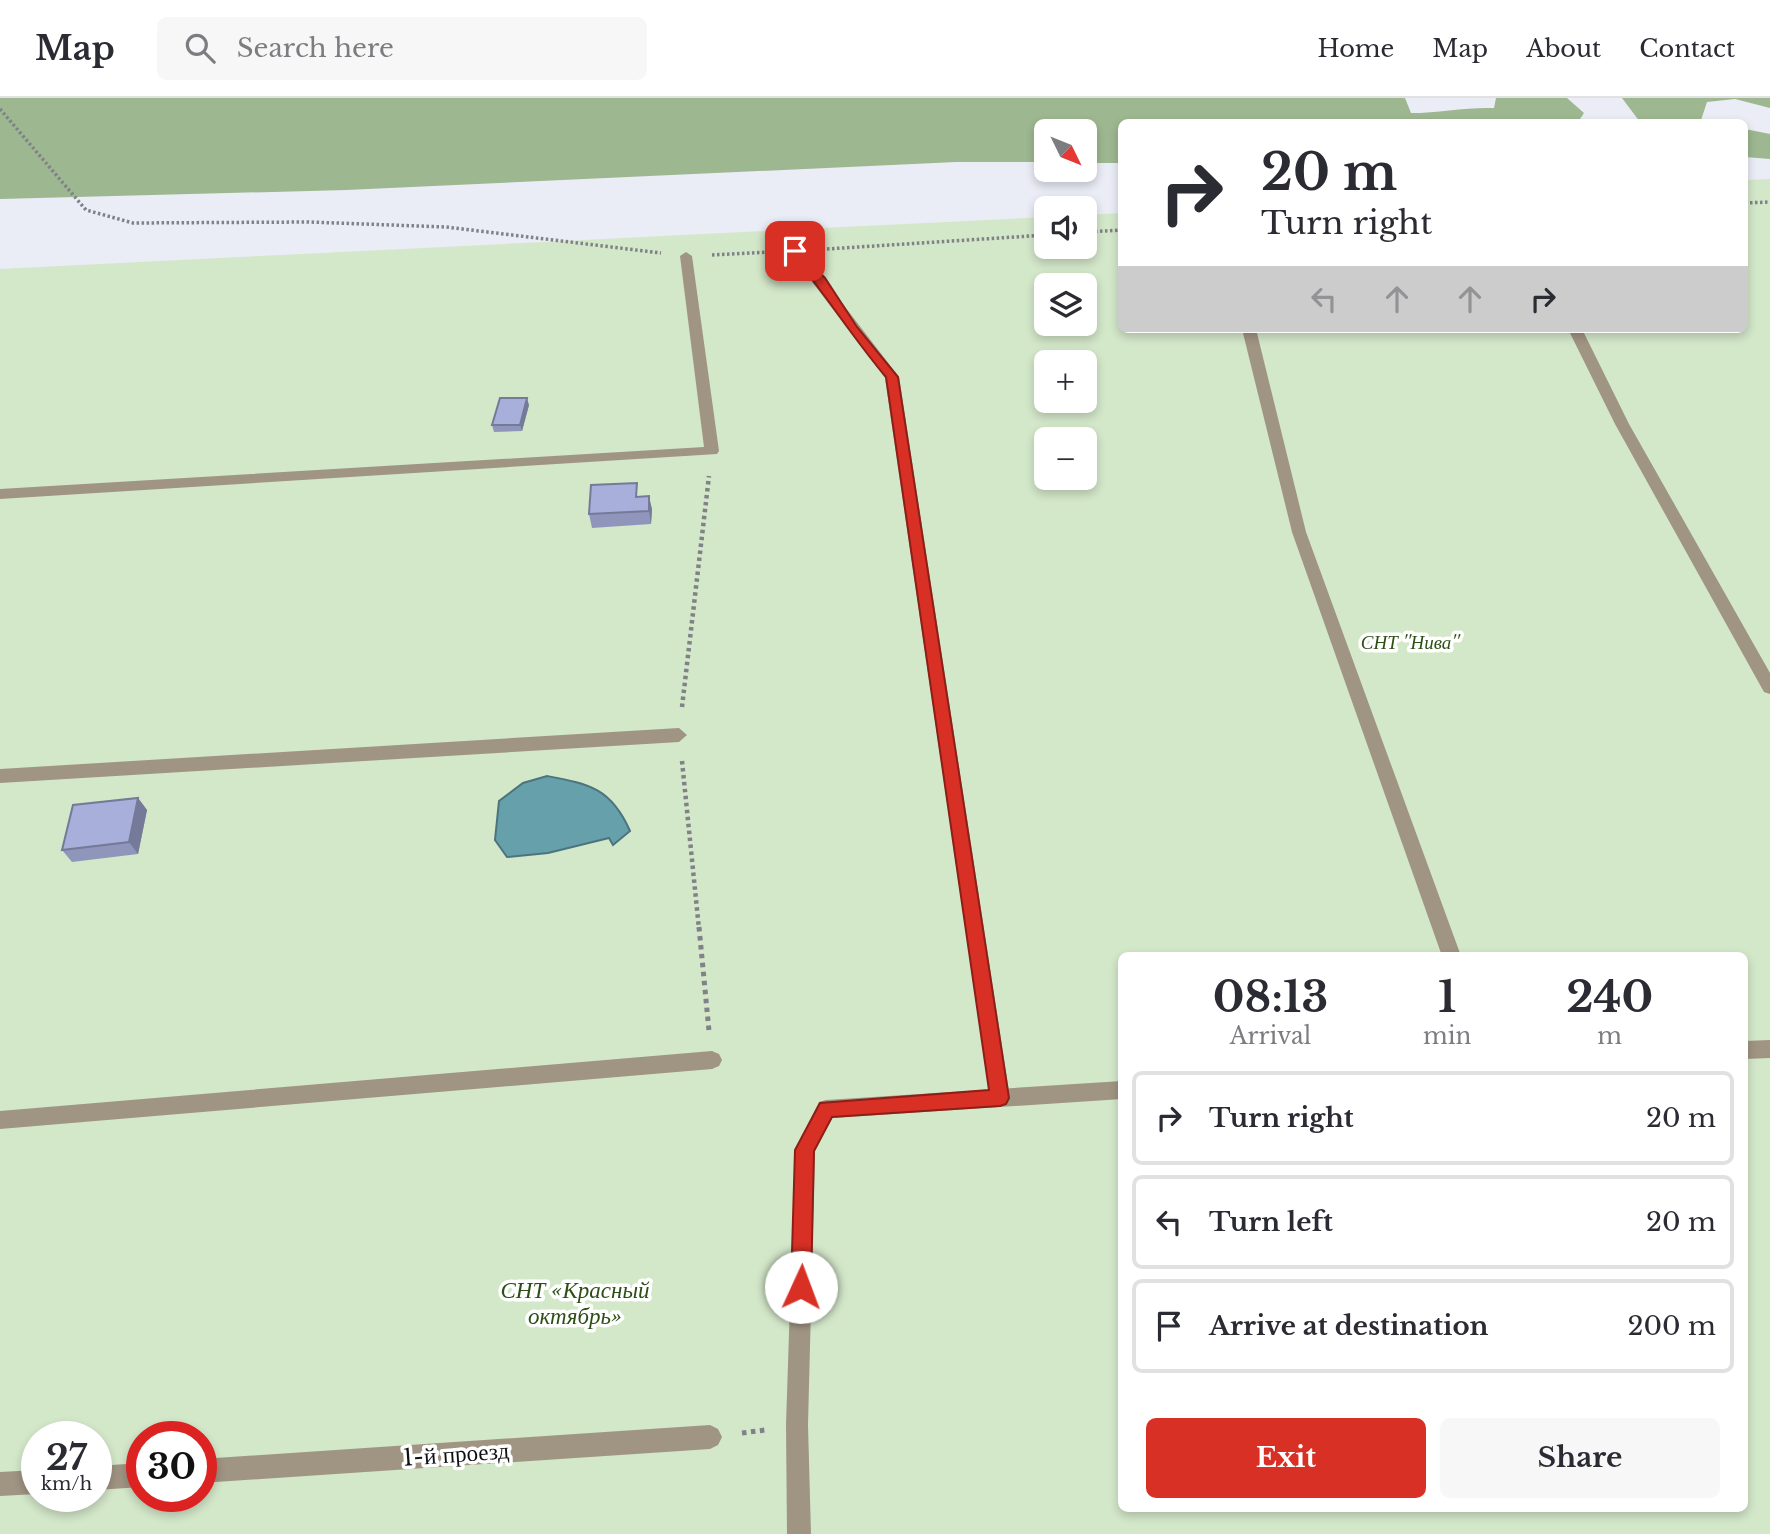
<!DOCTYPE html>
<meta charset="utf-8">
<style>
body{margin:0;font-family:"Libre Baskerville",serif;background:#f7f7f7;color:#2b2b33;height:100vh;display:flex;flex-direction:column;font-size:26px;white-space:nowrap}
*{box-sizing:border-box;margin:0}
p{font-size:23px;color:#7c7c81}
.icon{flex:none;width:38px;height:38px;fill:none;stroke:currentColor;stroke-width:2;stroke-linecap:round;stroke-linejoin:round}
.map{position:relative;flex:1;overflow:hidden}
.side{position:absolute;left:1118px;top:854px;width:630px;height:560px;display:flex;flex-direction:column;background:#fff;border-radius:10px;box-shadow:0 4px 10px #0003}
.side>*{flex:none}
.guide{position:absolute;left:1118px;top:21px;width:630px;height:214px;border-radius:10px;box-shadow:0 4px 10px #0003;background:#fff;color:#2b2b33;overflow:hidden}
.needle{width:46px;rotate:133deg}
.buttons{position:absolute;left:1034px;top:21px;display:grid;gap:14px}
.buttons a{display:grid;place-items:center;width:63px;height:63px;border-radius:10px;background:#fff;box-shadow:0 4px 10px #0003;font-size:35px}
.speed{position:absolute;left:21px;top:1323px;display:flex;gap:14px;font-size:35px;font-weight:700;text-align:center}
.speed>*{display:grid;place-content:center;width:91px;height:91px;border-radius:50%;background:#fff;box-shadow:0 4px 10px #0003;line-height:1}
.speed small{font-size:18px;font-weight:400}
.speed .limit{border:10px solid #d22;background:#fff;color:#111}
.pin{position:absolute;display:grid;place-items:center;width:60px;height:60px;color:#fff;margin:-30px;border-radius:14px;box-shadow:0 4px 10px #0006}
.me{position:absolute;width:77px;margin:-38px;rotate:2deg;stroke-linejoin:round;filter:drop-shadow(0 0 5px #0008)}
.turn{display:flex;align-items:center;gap:24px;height:147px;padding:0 28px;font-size:32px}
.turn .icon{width:91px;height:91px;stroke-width:2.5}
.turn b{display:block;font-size:49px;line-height:60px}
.lanes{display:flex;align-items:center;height:66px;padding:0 28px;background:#0003;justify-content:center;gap:35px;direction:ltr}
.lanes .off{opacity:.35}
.eta{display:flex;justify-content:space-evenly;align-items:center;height:119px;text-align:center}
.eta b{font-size:42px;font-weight:700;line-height:49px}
.action{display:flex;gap:14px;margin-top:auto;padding:14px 28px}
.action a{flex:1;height:80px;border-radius:10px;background:#d93025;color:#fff;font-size:28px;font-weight:700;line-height:80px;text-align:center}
.action a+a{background:#f7f7f7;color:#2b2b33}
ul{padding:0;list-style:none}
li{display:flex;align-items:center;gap:21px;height:94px;margin:0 14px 10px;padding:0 14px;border:4px solid #e1e1e2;border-radius:10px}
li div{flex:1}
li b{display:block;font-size:26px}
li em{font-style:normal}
header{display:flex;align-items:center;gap:42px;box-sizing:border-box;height:98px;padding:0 35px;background:#fff;border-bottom:2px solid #e1e1e2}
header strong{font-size:33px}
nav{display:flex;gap:38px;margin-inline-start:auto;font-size:24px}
.search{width:490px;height:63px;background:#f7f7f7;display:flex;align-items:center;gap:18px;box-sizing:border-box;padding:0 24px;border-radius:10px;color:#7c7c81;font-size:26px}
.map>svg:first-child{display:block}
.green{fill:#d3e7c9;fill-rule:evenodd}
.forest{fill:#9db790}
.water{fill:#66a0ab;stroke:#4c747d;stroke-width:2}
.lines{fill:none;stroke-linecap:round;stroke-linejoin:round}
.path-far2{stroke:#808288;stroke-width:3.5;stroke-dasharray:2.5 2.5;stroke-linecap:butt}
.path-far1{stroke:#808288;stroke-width:4.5;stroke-dasharray:3.5 3.5;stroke-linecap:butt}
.path{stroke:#808288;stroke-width:5;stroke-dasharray:4.5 4.5;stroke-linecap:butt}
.service{fill:#a09483;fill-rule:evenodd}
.minor{fill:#a09483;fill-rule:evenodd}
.wall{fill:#9096bb}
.shaded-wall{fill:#757a99}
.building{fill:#a7afda;stroke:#757a99;stroke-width:2}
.route{fill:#d93025;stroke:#8d1f18;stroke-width:2}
.labels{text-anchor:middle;stroke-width:7;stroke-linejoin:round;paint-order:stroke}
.park-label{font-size:19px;font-style:italic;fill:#2d4f16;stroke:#fff}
.near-park-label{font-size:23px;font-style:italic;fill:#2d4f16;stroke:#fff}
.near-street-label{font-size:23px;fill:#0e0f12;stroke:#fff}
</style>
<header>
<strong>Map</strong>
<div class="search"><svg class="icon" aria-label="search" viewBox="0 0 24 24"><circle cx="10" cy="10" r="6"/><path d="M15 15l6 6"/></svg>Search here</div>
<nav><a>Home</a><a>Map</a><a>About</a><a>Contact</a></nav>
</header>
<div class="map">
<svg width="1770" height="1436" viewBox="0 0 1770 1436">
<rect width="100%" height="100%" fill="#eaecf6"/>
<path class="green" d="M1770,81v1355h-1770v-1265l1046,-52v30h39v-32l37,-2v116h623v-149zM1046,187h39v39h-39zM1046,264h39v39h-39zM1046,341h39v39h-39zM1122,858h623v552h-623zM37,1339h59v59h-59zM142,1339h59v59h-59z"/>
<path class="forest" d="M0,0h1405l6,15c28,0 55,-6 83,-5l2,-10h71l17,15 -6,9h-456v41h-37v-32h-39v31h-90l-610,28 -346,9z
M1622,0h148v10l-35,-9 -28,3 -6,18 9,2h-70z
M1745,31l25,5v25l-25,-2z"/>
<path class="water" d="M547,678c42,8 64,12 83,55l-17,14 -4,-7 -61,15 -41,4 -12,-17 4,-39 24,-18z"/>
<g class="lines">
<path class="path-far2" d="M0,11l86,101 47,13 176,-1 137,5 215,26
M1745,105l25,-1
M1085,134l37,-2
M827,151l219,-14
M712,157l58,-3"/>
<path class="path-far1" d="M682,609l27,-231
M682,663l17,168"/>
<path class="path" d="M699,829l10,104
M742,1335l23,-3"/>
<path class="service" d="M791,150h8l13,16 87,113 111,721 -3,7 -7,2 -7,-2 -3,-7 -105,-720 -94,-124z
M686,154l6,4 27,195 -2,3 -717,45v-10l704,-42 -24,-191z
M1242,231h14l50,203 155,424h-19l-150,-424z
M1568,231h14l47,95 141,249v21l-6,-2 -149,-268z
M679,630l8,7 -8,7 -679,41v-14z
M712,953l7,3 3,6 -3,6 -7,3 -712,60v-18z
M710,1327l8,4 4,8 -4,8 -8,4 -509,34v-24z
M142,1365v24l-46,3v-24z
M37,1372v24l-37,2v-24z"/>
<path class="minor" d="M1770,942v18l-25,1v-18z
M1122,983v18l-290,19 -17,33 -7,274 3,109h-24l-1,-109 9,-275 24,-48 7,-2z"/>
</g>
<path class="wall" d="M529,307l-7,26 -28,1 -2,-7z
M639,399l13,12 -1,15 -59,4 -3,-14z
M138,700l9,12 -9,44 -66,8 -10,-12z"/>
<path class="shaded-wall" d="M527,300l2,7 -7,26 -2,-6z
M649,398l3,13 -1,15 -2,-13z
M138,700l9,12 -9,44 -9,-12z"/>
<path class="building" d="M500,300h27l-7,27h-28z
M637,385l-1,14 13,-1v15l-60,3 2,-29z
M138,700l-9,44 -67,8 11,-45z"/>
<path class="route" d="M795,150l30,30 32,49 41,50 111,721 -3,6 -6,2 -168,11 -18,34 -3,136 -3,7 -7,3 -7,-3 -3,-7 4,-137 25,-47 169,-13 -103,-713c-34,-40 -61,-84 -95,-124l-2,-2z"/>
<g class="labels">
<g class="park-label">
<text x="1410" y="551">СНТ ''Нива''</text>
</g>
<g class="near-park-label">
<text x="575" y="1200">СНТ «Красный<tspan x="575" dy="26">октябрь»</tspan></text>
</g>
<g class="near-street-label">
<text transform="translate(456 1356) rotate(-4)" y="8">1-й проезд</text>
</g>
</g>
</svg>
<div class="buttons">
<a><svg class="needle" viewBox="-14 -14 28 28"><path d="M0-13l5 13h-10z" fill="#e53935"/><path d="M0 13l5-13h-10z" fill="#7c7c81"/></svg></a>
<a><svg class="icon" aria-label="sound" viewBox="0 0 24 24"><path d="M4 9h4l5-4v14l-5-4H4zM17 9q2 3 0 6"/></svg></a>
<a><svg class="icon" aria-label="layers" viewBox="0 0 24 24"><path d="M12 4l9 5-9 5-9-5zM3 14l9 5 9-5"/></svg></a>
<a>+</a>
<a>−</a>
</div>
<div class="speed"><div>27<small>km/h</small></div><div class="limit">30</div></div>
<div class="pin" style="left:795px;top:153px;background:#d93025"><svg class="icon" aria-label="arrive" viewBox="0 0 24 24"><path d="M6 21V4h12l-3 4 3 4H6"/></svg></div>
<svg class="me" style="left:801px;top:1189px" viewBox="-20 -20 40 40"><circle r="19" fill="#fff"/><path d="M0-13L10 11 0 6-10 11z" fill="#d93025"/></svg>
<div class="guide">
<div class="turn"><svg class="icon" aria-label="right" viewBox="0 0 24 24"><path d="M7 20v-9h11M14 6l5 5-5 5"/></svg><div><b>20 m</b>Turn right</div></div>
<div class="lanes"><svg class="icon off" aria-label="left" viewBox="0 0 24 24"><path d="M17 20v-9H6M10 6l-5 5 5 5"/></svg><svg class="icon off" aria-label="ahead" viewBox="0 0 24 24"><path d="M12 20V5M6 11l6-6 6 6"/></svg><svg class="icon off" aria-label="ahead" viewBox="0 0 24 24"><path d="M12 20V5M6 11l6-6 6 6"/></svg><svg class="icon" aria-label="right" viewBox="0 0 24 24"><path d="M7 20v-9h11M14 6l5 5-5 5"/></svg></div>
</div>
<section class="side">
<div class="eta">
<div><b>08:13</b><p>Arrival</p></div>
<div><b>1</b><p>min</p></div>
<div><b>240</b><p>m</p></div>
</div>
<ul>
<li><svg class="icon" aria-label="right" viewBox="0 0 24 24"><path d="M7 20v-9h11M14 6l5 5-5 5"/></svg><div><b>Turn right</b></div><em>20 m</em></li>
<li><svg class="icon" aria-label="left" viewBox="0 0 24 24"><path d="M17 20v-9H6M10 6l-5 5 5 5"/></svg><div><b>Turn left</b></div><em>20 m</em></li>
<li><svg class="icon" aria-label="arrive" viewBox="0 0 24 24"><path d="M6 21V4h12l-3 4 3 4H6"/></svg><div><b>Arrive at destination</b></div><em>200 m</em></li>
</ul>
<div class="action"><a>Exit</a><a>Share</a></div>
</section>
</div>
